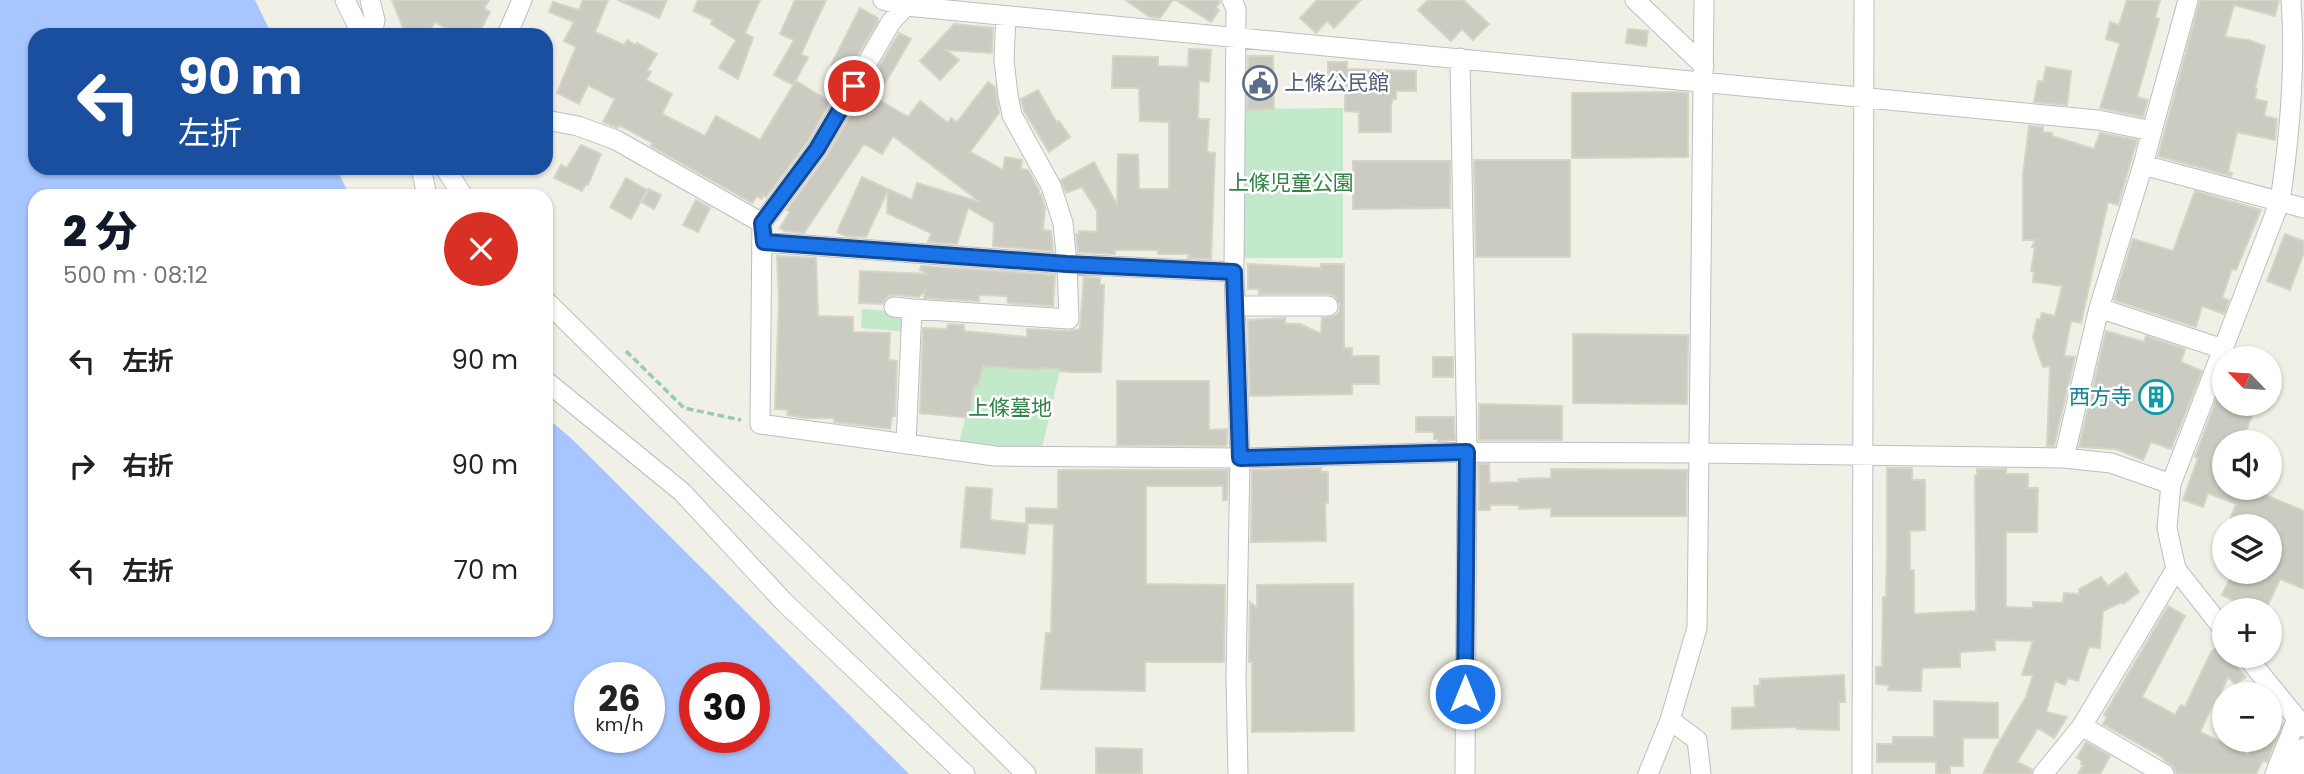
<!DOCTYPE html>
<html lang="ja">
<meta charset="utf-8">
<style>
body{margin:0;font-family:Poppins,"Noto Sans JP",sans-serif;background:#f6f6f6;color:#222;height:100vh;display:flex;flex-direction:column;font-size:26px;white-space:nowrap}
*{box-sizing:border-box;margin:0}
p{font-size:23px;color:#767676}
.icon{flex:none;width:38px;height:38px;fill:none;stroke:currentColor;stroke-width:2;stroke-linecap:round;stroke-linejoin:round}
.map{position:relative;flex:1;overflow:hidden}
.drawer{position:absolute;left:28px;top:189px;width:525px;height:448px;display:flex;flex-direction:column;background:#fff;border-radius:21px;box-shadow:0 2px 5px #0004}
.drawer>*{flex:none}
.top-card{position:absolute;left:28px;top:28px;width:525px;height:147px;border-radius:21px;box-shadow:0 2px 5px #0004;background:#1a4fa0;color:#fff;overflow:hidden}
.needle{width:46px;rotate:295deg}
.controls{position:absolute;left:2212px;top:346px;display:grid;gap:14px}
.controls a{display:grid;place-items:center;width:70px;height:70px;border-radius:50%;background:#fff;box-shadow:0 2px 5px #0004;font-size:35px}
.speed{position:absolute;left:574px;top:662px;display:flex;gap:14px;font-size:35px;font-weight:700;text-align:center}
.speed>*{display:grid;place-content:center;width:91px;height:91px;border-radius:50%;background:#fff;box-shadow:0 2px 5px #0004;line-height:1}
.speed small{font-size:18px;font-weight:400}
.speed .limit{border:10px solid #d22;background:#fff;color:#111}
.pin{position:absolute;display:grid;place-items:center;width:60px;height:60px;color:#fff;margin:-30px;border:4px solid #fff;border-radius:50%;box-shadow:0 2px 7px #0007}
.me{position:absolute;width:77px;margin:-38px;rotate:0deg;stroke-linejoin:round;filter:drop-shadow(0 0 5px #0008)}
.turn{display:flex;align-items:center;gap:24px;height:147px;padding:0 35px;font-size:32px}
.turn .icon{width:91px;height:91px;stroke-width:2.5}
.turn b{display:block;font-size:49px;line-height:60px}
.round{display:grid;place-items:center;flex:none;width:74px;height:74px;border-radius:37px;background:#f6f6f6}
.head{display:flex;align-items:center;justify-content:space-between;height:119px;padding:0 35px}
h1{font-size:42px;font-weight:800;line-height:52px;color:#111827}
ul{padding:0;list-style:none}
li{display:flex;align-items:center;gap:21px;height:105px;padding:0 35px}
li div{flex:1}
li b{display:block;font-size:26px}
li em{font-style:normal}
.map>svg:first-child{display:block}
.green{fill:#c1e9ca}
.water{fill:#a7c6ff;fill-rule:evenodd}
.building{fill:#cbcbc2;stroke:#d6d4c4;stroke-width:2}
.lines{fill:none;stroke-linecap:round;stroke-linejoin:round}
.minor-casing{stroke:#bdbec5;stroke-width:21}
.path{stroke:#9acab2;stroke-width:3.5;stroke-dasharray:7 3.5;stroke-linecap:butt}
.minor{stroke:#fff;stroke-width:19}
.route-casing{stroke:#114b97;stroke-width:18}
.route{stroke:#1a73e8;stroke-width:12}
.labels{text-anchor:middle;stroke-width:5;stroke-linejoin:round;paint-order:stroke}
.service-label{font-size:21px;fill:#4e5e75;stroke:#fff;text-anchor:start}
.park-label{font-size:21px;fill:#308345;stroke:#fff}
.culture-label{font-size:21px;fill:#0d838f;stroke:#fff;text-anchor:end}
</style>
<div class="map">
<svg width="2304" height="774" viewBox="0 0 2304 774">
<rect width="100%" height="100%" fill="#f0f0e6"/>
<path class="green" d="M1343,108v150h-104l-1,-149z
M862,309l47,3 -2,20 -46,-4z
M979,364l81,6 -19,82 -82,-9z"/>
<path class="water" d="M0,0h255l17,35h-237v133h301l14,28h-315v434h511v-213l25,21 338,336h-909zM590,677h59v60h-59zM754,677v60h-59v-60z"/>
<path class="building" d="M392,0h97l-5,9 6,3 -10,19 -6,-4 -4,8h-11l-24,-13 -8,13h-16l-7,-5z
M583,0h25l-13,32 29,13 3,-5 9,5 1,-2 20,11 -10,16 4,2 -5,8 26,14 -10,20 43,22 11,-20 44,24 36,-59 34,21 -23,40 -41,55 -3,-2 -1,4 -5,-3 -5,7 -101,-57 2,-3 -34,-18 -1,3 -15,-6 12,-23 -27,-14 -9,19 -22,-11 19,-46 -12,-6 10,-19 -25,-10 4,-10 26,8z
M618,0h49l-8,18z
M698,0h62l-15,33 8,5 -15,41 -19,-11 17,-28 -25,-16 2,-4 -20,-9z
M795,0h31l-25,54 7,4 -15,27 -19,-10 20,-35 -14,-6z
M1125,0h48l-13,18 -10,-1z
M1176,0h44v2l-4,6 3,2 -8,12z
M1317,0h44l-27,28 -7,-7 -11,12 -16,-15z
M1428,0h35l26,24 -16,16 -11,-11 -11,12 -33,-31z
M2127,0h33l-5,18 4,1 -22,78 11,3 -5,17 -43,-9 20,-65 -14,-4 4,-17 9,3z
M2200,0h79l-4,16 -41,-11 -9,32 23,3 17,6 -10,43h2l-2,10 12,3 -3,14 13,3 -2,21 -38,-8 -9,40 4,1 -1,3 -73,-20z
M860,8l18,10v3l-31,52 -16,-8z
M954,24l39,4 -1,25 -46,-3 13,10 -19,20 -20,-19z
M1628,29l20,2 -2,15 -20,-3z
M899,33l12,6 -31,53 -12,-7z
M1189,49l22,1 -2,32 -10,-1 -1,38h11l-2,33 8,1 -4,106 -23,-1 1,-4h-31v-4h-43v4l-37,-2 -2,-18h3v-3l18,1v-21l-15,-24 -16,6 -5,-13 33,-18 23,43 1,-51 20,1 1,34h30v-67l-29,-1 -1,-33h-27l1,-32 45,1v9l30,1z
M1248,56h25l1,53 -27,1z
M1328,62h19v7l69,2v20h-20v8h-3l-2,7v26h-32v-20l-14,-1v-22h-17z
M2046,67l25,4 -4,34 -33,-3 4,-21 5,1z
M988,82l7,5 4,26 -29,39 33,18 2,-13 17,3 -1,9 7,1 11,20v5l2,-1 4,14 -2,22 8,1 2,20 -60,-5 1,-23 -26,-15 -11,36 -29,-2 3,-9 -44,-20 1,-23 -22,47 -20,-1 -9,-4 25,-55 50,23 5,-17 63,19 -87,-66 -11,18 -18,-10 -60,89 -19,-2 -5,-3 10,-16 -3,-2 40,-54 24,-42 4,2 12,-23 41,24 12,-16 28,22 3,-5 6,4z
M1038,90l19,33 2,-2 11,16 -21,15 -25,-41 -3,-12z
M1676,92l12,1v64l-116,1v-65z
M2029,126l14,1v5l9,1v3l42,13 6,-16 37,7 -19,65 -10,-3 -27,121 -10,-2 -7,35 11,1 -21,89h-7l3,-80 -7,1 -10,-29 4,-19 3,1 2,-7 13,3 7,-30 -29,-4 1,-10 -3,-1 4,-24h-3l3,-7h-12v-65z
M581,145l20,9 -13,31 -2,-1 -4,7 -28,-13 7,-13 6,3z
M1474,160h96v97h-94z
M1353,161h97v47l-97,1z
M626,178l21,12 -16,29 -21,-12z
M649,189l12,6 -7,14 -12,-7z
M2195,191l66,19 -25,60 -4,-1 -10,29 7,2 -5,14 -22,-8 -6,21 -82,-27 19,-61 40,12z
M696,200l14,8 -12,24 -15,-7z
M2285,234l19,7v11l-14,38 -23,-9z
M777,256l39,2 2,58 35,1v15l37,1 -1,27 8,1 -2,55h-3l-2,13 -56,-7v-4h-28l-19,-3 1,-5 -13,-1 4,-108z
M1248,264l73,4v-4h23v84h8v8h27v28h-27v10l-102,2 -2,-76 37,-2v6h15l21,10 1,-16 13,-2 4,-4 1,-7 -5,-9 -6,-2h-70v-5h-11z
M921,266l134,9 -2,31 -45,-3 -1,-7 -28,-1v6l-55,-3 1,-8 -6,7 -24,-2 -7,1 -6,8 -23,-1 1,-32 68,3 -8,-4z
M1084,277l16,1v7h4l-3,87h-30l-12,-1v-2l-19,-1v2l-57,-4 -5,20 -4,-1 -4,33 -50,-5 3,-85 24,1 1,-5 16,1v6l63,6v-8l41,2 12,-2z
M2106,331l38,11 2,-6 39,13 -4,13 21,9 -31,78 -20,-7 -8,18 -27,-11 -37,-2z
M1573,334l115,1 -1,69 -114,-1z
M1433,357h20v20h-20z
M1117,381h92v49l18,-1v15l-1,2 -109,-1z
M2217,398l7,2v4h11l11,4 -2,5 8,3 -11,27h-17v45h39l-2,5 43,18v78l-24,-10 -15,32h-29l3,-8 -17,-8 11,-23h37v-45h-43l9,-23 -28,-11 -5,14 -20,-7 15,-42 -3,-1z
M1479,404l83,2v34h-83z
M1416,417h38l1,23 -17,1v-2h-4v-7h-18z
M1479,464h10l1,19 29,-1v-3l32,-1v-9l136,1 -1,46h-135v-8l-32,1v-4h-29v5h-11z
M1321,468v4h7v31h-3l1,38 -75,1 1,-72z
M1887,468h25v12h13v50l-15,1v39h4v44l62,-3 -1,-135h2v-7h29v5h22v14h10l-1,44h-31v75l27,1v-6l30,1 1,-10 15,1v-5l22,-12 7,9 18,-13 13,19 -16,12 -1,-2 -19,9 -3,37 -11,-1 -11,34 -10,-3 -3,7 -10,-4 -9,31 21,5 -13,21 -16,-10 -21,34 15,7 -1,5h-48l12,-25 31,-52 7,-22h-11l11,-34 -38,-1v10l-35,2v15l-38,1 -1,23 -33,-1 1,-5 -13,-1v-17h6l1,-70h3l1,-49z
M1058,470h170l-1,30h-4v-14h-77v98l79,1 -1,77h-79v29l-104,-2 5,-56h5l3,-109 -28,-1v-15l32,1z
M966,487l26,2 -2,31 38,4 -3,30 -64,-7z
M1353,584l1,147 -102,1v-70h-3l1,-60 7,6v-23z
M2168,606l17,10 -43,81 33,18 6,-10 4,2 26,-55 8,-7 5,6v5h4l18,21 -11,7 -7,-7 -10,22 -2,-2 -16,35 48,23 8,-15h14v-21l11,6 -14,37 -4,-2 -7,14h-80l-2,-7 -11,-8 1,-1 -61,-34 4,-7 -3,-2z
M1844,675l1,27h-6v28l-42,-1v-2l-65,2v-21l23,-1 -1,-21 6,-1v-6z
M1934,701l64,2v35h-35v28h-13v8h-14v-12h-59v-18h16v-7h41z
M2086,742l24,14 -10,18h-22l5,-9 -2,-1 1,-3 -5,-3z
M1096,748l46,1v25h-46z"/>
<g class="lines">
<g class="minor-casing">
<path id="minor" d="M345,0l17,35
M370,0l5,20 -3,15
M883,0l23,6 1192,114 54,11 -9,34 161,43
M1232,0l4,9 -2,263 6,186 -4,219 2,97
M1635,0l69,66
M507,35l15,-35
M1460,58l7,394 -2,322
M546,120l32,6 38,14 146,83 -2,201 235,32 245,2 227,-6 232,1 365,5 47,5 60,21
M2152,131l36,-131
M421,168l6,28
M445,168l18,28
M762,223l55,-74 74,-127 20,-22
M763,242l304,22 -4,-41 -12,-37 -39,-71 -4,-20 -4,-35 2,-44
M546,301l480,473
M1235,306h93
M894,307l18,2
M2099,308l124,41
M546,381l136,111 102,110 181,172
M906,444l6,-135 157,10 -2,-55 167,8
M2064,458l35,-150 44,-143
M2224,630l-48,-61 -9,-41 4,-44 109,-283c10,-67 16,-134 11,-201
M2246,656l58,71
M1670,720l27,20 4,34
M2082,726l82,48
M1648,774l22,-54 27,-92 7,-628
M1862,774l2,-774
M2043,774l39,-48 94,-157
M2275,774l22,-56
M2294,774l10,-26"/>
</g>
<path class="path" d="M626,351l58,57 57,12"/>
<use href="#minor" class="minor"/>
</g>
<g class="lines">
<g class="route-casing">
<path id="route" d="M854,86l-37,63 -55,74 2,19 303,22 167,8 6,186 227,-6 -2,242"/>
</g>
<use href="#route" class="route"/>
</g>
<defs>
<g id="civic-ring" transform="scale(1.75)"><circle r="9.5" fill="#fff" stroke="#5c6f8a" stroke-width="1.5"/><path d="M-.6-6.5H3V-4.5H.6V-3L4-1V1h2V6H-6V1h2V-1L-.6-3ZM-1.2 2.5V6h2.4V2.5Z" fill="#5c6f8a"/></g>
<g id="building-ring" transform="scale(1.75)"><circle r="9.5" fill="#fff" stroke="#0f9aa8" stroke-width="1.5"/><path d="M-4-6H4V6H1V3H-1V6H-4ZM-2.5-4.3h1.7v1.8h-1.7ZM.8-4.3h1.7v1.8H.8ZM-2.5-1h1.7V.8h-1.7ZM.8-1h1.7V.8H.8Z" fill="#0f9aa8"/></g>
</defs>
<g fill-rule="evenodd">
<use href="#civic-ring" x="1260" y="83"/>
<use href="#building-ring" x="2156" y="397"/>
</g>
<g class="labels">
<g class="service-label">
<text x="1284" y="90">上條公民館</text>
</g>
<g class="park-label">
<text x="1291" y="190">上條児童公園</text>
<text x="1010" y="415">上條墓地</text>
</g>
<g class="culture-label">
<text x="2132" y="404">西方寺</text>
</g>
</g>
</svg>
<div class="controls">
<a><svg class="needle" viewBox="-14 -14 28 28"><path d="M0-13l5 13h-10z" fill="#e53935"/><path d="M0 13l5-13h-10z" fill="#767676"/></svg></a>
<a><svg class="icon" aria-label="sound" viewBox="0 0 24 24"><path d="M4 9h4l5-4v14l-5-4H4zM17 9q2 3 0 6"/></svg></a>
<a><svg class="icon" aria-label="layers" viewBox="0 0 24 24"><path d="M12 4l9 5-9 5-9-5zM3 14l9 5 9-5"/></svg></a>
<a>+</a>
<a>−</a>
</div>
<div class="speed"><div>26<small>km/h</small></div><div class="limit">30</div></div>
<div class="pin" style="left:854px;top:86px;background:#d93025"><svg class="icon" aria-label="arrive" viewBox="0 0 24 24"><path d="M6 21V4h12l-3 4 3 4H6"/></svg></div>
<svg class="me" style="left:1465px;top:694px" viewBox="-20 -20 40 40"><circle r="17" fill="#1a73e8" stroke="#fff" stroke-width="3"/><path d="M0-11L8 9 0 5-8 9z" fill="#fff"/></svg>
<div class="top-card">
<div class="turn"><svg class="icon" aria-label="left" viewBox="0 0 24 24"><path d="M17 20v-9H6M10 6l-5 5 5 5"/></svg><div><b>90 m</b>左折</div></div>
</div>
<section class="drawer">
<div class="head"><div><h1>2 分</h1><p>500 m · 08:12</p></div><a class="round" style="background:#d93025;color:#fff"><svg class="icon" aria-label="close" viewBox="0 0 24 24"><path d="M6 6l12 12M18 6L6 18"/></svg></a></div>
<ul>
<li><svg class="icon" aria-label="left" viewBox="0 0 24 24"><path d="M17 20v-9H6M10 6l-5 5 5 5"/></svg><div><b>左折</b></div><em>90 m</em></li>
<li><svg class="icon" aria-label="right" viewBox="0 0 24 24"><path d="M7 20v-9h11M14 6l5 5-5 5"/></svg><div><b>右折</b></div><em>90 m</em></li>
<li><svg class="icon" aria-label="left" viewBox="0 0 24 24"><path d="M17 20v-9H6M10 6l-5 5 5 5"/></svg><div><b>左折</b></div><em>70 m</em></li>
</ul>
</section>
</div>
